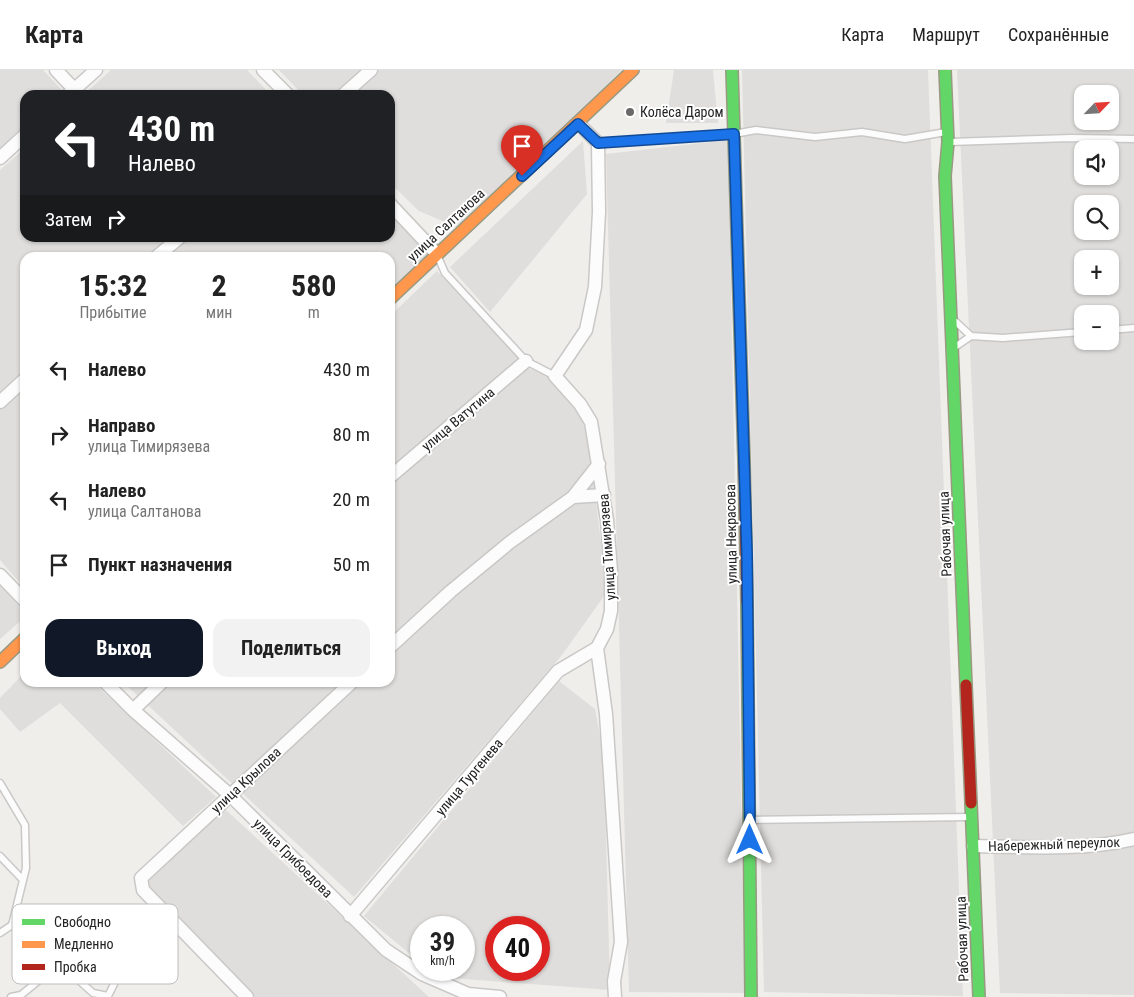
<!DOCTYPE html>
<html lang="ru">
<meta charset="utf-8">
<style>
body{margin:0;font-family:"Roboto Condensed",sans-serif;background:#f2f2f2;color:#222;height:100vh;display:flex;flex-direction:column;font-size:19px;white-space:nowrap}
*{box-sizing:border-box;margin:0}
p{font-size:16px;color:#767676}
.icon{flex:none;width:28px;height:28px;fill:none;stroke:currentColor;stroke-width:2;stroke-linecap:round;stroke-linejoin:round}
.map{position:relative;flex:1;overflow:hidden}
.sheet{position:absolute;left:20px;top:182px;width:375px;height:435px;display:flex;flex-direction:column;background:#fff;border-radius:15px;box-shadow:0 1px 4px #0004}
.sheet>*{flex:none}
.guide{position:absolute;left:20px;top:20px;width:375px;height:152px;border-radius:15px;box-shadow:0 1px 4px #0004;background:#202124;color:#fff;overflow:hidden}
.needle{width:32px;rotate:65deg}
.controls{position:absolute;left:1074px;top:15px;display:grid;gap:10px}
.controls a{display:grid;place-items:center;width:45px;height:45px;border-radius:10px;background:#fff;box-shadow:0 1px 4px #0004;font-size:25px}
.speed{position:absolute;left:410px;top:846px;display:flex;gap:10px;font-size:25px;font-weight:700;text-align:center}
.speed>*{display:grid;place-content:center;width:65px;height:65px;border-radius:50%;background:#fff;box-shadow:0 1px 4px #0004;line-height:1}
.speed small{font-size:12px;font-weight:400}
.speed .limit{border:8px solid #d22;background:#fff;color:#111}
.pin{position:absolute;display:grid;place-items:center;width:42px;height:42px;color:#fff;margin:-51px -21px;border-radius:50% 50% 50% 0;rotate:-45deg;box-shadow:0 0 5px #0007}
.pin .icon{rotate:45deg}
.me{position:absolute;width:55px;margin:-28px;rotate:0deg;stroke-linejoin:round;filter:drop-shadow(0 0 4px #0008)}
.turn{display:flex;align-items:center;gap:18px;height:105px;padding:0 25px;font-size:22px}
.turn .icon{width:65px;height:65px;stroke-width:2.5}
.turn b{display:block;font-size:35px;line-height:42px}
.then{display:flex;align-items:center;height:48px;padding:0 25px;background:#0003;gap:10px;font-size:19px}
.eta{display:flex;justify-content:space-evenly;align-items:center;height:85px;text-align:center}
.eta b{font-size:30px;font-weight:700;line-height:35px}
.primary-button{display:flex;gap:10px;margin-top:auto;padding:10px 25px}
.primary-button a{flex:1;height:58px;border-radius:15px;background:#111827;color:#fff;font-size:20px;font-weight:700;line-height:58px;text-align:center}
.primary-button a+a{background:#f2f2f2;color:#222}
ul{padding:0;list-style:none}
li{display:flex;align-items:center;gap:15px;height:65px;padding:0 25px}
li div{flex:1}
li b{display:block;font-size:19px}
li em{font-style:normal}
header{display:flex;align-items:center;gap:30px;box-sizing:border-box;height:70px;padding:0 25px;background:#fff;border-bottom:1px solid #e0e0e0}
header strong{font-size:24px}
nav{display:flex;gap:28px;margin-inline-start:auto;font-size:18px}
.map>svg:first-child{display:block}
.residential{fill:#dfdedc;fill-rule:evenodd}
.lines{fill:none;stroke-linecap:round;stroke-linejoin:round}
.lane-casing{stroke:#c9c8c7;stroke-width:9}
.street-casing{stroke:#c9c8c7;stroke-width:15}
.fast-casing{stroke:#999a82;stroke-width:14}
.slow-casing{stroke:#999a82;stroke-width:14}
.jam-casing{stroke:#999a82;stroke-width:14}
.lane{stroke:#fdfcfc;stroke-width:6}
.street{stroke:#fdfcfc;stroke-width:12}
.fast{stroke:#63d668;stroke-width:11}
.slow{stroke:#ff974d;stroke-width:11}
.jam{stroke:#b3261e;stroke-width:11}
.route-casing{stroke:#114b97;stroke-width:12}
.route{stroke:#1a73e8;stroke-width:9}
.poi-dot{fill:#6a6968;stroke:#fff;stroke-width:2}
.labels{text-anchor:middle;stroke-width:4;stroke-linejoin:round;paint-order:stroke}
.poi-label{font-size:14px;fill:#222;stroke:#fff;text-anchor:start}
.street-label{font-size:14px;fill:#222;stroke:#fff}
.key{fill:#fff;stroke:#bdbdbd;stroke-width:1}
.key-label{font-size:14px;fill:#222}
</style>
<header>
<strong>Карта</strong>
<nav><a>Карта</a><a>Маршрут</a><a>Сохранённые</a></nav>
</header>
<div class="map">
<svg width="1134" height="927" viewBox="0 0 1134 927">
<rect width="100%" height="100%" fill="#f0eeeb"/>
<path class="residential" d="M0,0h43l19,20 -5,5h-32v30l-25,24z
M111,0h136l24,25h-188z
M279,0h343l-163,158 -40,-17 -29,-28v-88h-87z
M674,0h39l5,53h-52z
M742,0h186l35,926 -199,-4z
M957,0h177v925l-134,-2zM1082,24h28v27h-28zM1082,79h28v27h-28zM1082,134h28v27h-28zM1082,189h28v27h-28zM1082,244h28v27h-28z
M728,70l17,853 -116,-1 -23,-838z
M583,71l4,53 -97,118 -40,-45z
M25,78v90h365v-23l39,39 -39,37v-33h-365v331l-25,-29v-390z
M437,201l91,97 21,9 34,43 9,48 15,124 -45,63 -208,242 -230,-214 266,-1v-366z
M0,514l25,29v4l-25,22z
M25,602v10l69,1 122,114 -33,29 -123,-123 -40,29 -20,-23v-11z
M559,611l36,28 9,50 6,231 -173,-13 -8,-7h35v-42h-43v35l-57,-47zM496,858h43v42h-43z
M225,739l204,188h-174l-110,-113z"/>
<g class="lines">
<g class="lane-casing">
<path id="lane" d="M950,72l121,-4 63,1
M598,73l136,-9 22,-4 59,7 47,-5 43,7 41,-7
M438,187l7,16 81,88 29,15
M956,252l15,14
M1110,260l24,-2
M955,277l16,-11 32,2 79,-6
M0,713l25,42 1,43 -14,57 -12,8
M751,750l220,-3
M0,786l23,24
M11,927l10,-2 66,-54 21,22 7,19 -7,14 -15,-3 -19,-17 -18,-10"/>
</g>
<g class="street-casing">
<path id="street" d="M56,0l18,19
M263,0l25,25
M68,25l28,-25
M343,25l28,-25
M578,53l20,20 1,69 -4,75 -9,43 -31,46 25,28 11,18 16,98 4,51v40l-4,18 -10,19 9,66 15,228 -7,39 1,16
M0,88l25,-23
M390,134l47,50
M155,188l24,-20
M0,332l25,-23
M390,407l136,-116
M573,427l31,-2
M0,505l25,26
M390,577l61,-56 58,-48 64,-46 26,-33
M105,612l28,28 97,85 156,155 36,24 46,20 32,3
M133,640l29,-28
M973,776c53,1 109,5 161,-7
M350,846l208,-245 39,-23
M247,927l-104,-107 -2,-12 211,-196"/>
</g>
<g class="fast-casing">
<path id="fast" d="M732,0l12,391
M945,0l3,72 -3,34 21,509
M747,532l4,395
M971,733l8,194"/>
</g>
<g class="slow-casing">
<path id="slow" d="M390,229l243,-229
M0,592l25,-24"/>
</g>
<g class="jam-casing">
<path id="jam" d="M744,391l3,141
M966,615l5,118"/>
</g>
<use href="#lane" class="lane"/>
<use href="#street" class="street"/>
<use href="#fast" class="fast"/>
<use href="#slow" class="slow"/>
<use href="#jam" class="jam"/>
</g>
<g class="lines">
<g class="route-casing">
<path id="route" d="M522,106l56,-52 20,19 136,-9 13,421 3,285"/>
</g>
<use href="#route" class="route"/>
</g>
<circle class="poi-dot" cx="630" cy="42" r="5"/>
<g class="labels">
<g class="poi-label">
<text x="640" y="47">Колёса Даром</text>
</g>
<g class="street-label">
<text transform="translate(446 155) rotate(-43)" y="5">улица Салтанова</text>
<text transform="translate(458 349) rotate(-40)" y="5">улица Ватутина</text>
<text transform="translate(731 464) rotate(-91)" y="5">улица Некрасова</text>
<text transform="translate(945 464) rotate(-92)" y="5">Рабочая улица</text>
<text transform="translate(607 477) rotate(-94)" y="5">улица Тимирязева</text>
<text transform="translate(469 707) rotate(-50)" y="5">улица Тургенева</text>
<text transform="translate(246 710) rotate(-43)" y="5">улица Крылова</text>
<text transform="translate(1054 774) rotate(-2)" y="5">Набережный переулок</text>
<text transform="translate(293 788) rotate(45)" y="5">улица Грибоедова</text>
<text transform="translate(962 869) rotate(-92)" y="5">Рабочая улица</text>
</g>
</g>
<rect x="12" y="834" width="166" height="80" rx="8" class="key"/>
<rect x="22" y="849" width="23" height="6" fill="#63d668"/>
<rect x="22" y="871" width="23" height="7" fill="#ff974d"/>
<rect x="22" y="894" width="23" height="6" fill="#b3261e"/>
<g class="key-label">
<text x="54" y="857">Свободно</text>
<text x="54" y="879">Медленно</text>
<text x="54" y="902">Пробка</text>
</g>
</svg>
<div class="controls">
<a><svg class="needle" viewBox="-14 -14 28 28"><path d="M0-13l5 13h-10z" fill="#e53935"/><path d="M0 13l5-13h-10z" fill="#767676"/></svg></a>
<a><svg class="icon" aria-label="sound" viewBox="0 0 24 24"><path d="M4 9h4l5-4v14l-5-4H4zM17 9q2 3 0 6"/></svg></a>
<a><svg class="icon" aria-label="search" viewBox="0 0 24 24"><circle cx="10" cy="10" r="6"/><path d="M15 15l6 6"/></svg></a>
<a>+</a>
<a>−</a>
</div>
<div class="speed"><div>39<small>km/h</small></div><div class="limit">40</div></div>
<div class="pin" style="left:522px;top:106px;background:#d93025"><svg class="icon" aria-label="arrive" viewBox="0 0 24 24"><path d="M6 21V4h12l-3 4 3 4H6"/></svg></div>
<svg class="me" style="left:750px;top:770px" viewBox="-20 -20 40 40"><path d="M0-17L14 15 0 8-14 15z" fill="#1a73e8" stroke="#fff" stroke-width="4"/></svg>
<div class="guide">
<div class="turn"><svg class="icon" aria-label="left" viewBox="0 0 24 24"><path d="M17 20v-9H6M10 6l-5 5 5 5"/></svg><div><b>430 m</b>Налево</div></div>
<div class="then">Затем<svg class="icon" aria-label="right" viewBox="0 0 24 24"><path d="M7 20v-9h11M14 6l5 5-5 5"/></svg></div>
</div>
<section class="sheet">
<div class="eta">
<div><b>15:32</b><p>Прибытие</p></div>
<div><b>2</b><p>мин</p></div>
<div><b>580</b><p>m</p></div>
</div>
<ul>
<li><svg class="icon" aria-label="left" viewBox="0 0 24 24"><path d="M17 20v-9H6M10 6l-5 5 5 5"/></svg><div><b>Налево</b></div><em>430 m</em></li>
<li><svg class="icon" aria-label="right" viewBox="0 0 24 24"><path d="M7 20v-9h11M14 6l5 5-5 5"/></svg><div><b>Направо</b><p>улица Тимирязева</p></div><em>80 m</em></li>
<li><svg class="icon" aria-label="left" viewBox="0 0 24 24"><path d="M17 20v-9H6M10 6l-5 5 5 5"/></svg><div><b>Налево</b><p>улица Салтанова</p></div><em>20 m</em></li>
<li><svg class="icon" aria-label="arrive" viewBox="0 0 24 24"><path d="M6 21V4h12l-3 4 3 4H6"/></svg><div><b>Пункт назначения</b></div><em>50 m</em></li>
</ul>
<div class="primary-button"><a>Выход</a><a>Поделиться</a></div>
</section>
</div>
